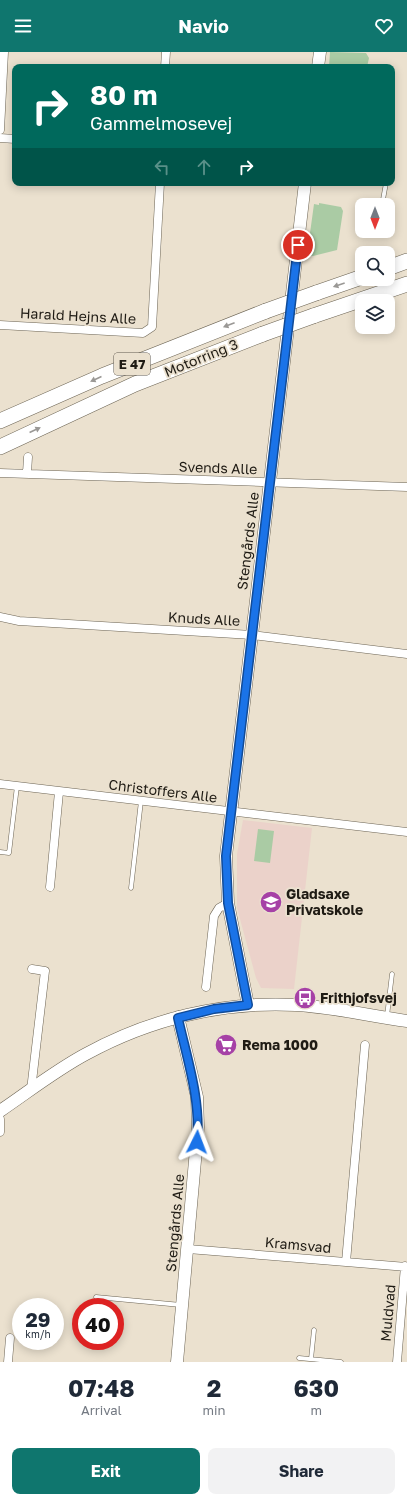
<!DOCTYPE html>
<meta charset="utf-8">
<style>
body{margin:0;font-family:"Golos Text",sans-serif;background:#f2f2f3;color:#1f2937;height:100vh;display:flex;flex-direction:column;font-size:15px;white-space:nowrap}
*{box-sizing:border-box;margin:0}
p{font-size:13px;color:#747a83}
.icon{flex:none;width:22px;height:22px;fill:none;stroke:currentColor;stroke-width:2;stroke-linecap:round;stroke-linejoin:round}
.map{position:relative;height:1310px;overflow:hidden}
.drawer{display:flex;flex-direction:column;background:#fff;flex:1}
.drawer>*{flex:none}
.top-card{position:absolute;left:12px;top:12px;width:383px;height:122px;border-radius:8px;box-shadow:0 2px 10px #0003;background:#00695c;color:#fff;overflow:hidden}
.needle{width:26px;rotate:180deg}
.controls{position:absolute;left:355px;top:146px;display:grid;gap:8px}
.controls a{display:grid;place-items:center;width:40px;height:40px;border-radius:8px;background:#fff;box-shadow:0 2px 10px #0003;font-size:20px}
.speed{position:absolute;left:12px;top:1246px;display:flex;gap:8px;font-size:20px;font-weight:700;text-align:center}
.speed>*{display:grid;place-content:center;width:52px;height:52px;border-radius:50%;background:#fff;box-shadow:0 2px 10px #0003;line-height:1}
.speed small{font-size:10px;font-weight:400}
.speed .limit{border:6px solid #d22;background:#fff;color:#111}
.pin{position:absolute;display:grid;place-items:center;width:34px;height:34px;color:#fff;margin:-17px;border:2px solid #fff;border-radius:50%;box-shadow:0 1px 4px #0007}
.me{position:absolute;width:44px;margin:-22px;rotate:3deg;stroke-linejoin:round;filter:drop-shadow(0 0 3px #0008)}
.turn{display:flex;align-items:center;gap:14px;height:84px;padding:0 12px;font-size:18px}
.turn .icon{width:52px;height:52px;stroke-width:2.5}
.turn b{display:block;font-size:28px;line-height:34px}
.lanes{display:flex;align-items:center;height:38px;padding:0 12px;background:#0003;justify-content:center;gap:20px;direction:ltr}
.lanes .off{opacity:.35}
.eta{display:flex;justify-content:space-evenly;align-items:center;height:68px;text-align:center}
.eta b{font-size:24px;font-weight:700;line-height:28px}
.cta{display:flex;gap:8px;margin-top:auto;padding:8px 12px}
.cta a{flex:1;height:46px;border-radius:8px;background:#0f766e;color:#fff;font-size:16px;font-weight:700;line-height:46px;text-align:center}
.cta a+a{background:#f2f2f3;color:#1f2937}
header{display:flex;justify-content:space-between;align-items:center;height:52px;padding:0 12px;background:#0f766e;color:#fff;font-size:18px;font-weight:700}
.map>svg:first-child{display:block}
.education{fill:#ebd2ca}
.green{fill:#aacba4}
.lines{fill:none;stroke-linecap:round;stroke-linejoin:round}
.lane-casing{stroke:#6c6454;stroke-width:5}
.street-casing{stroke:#6c6454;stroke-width:9}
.secondary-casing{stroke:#6c6454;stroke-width:13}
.highway-casing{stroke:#6c6454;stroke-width:16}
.lane{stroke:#fff;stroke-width:4}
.street{stroke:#fff;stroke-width:8}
.secondary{stroke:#fff;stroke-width:12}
.highway{stroke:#fff;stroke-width:15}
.highway-bridge-casing{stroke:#6c6454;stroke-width:16;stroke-linecap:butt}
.highway-bridge{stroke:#fff;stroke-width:15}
.oneway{fill:#9a9895}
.route-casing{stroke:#114b97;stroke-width:10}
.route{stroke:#1a73e8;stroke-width:7}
.labels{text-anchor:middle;stroke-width:3.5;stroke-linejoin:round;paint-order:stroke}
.shield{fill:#ebe1cf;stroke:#5c564c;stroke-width:1}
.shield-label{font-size:13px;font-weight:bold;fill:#1f1b14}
.street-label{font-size:14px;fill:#1f1b14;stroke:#ebe1cf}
.poi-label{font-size:14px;font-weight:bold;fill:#1f1b14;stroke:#ebe1cf;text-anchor:start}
</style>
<header><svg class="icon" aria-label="menu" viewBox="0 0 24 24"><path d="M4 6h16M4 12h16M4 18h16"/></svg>Navio<svg class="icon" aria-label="heart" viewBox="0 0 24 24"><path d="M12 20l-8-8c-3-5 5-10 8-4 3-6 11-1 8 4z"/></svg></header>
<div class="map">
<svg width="407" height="1310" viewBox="0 0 407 1310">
<rect width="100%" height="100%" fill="#ebe1cf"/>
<path class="education" d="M243,768l69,8 -18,161 -33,-1 -5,-10 -19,-70v-54z"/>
<path class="green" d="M330,0l36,1 3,5 -2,9h-38z
M319,151l22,4 2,4 -6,39 -24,6 -6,-1 7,-51 5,1z
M258,777l16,2 -4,32 -16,-2z"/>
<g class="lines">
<g class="lane-casing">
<path id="lane" d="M382,153l4,-22
M0,800l9,1 8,-67
M131,836l10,-87
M387,964l5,-42
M96,1245l85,8
M299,1306l42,4
M311,1307l3,-29"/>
</g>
<g class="street-casing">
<path id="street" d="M165,15l1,-15
M0,78l4,-78
M0,86l15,1
M0,273l143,8 9,-6 8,-144
M0,421l407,14
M27,421l1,-16
M0,565l19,4 233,14 155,19
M0,732l407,48
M50,835l9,-95
M206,935l8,-71 5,-8 9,-5
M31,1038l14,-119 -13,-2
M0,1067v13
M188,1197l219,18
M346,1210l19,-217
M8,1310l2,-24
M397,1310l8,-96"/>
</g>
<g class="secondary-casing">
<path id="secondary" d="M318,15l2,-15
M248,953l-20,-102 -2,-47 79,-673
M0,1059c28,-19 56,-41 86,-57 64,-35 137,-53 210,-49 37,2 74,11 111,16
M177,1310l21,-235 -1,-30 -19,-80"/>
</g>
<g class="highway-casing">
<path id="highway" d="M388,216l19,-7
M316,241l46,-16
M313,264l94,-32
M0,369l102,-45 164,-65
M0,395l135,-63 128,-50"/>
</g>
<use href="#lane" class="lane"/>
<use href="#street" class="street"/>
<use href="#secondary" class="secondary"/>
<use href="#highway" class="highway"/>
<g class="highway-bridge-casing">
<path id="highway-bridge" d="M266,259l50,-18
M263,282l50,-18"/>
</g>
<use href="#highway-bridge" class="highway-bridge"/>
</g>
<defs><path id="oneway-solid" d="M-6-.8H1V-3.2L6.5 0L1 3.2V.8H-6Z"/></defs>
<g class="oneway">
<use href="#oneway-solid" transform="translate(339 233) rotate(161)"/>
<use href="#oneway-solid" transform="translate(229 273) rotate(159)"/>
<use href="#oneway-solid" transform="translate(96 327) rotate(156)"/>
<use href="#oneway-solid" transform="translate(35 378) rotate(-25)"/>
</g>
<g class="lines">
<g class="route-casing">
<path id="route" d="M197,1090c4,-43 -10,-83 -19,-124l36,-9 34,-4 -20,-102 -2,-47 72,-611"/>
</g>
<use href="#route" class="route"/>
</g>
<defs>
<g id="school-disc" transform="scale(1.15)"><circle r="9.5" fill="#a641a6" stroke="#ebe1cf"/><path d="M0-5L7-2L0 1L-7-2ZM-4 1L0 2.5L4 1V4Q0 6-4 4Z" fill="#fff"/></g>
<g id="bus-disc" transform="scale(1.15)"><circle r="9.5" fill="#a641a6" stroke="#ebe1cf"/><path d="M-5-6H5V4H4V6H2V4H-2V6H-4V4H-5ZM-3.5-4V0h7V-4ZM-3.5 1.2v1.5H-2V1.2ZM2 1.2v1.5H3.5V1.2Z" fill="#fff"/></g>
<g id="supermarket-disc" transform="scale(1.15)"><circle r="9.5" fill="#a641a6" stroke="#ebe1cf"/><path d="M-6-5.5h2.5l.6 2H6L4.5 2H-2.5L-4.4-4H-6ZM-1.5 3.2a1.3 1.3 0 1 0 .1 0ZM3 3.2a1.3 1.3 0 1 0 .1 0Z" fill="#fff"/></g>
</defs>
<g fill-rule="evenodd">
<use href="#school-disc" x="271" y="850"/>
<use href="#bus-disc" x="305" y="946"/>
<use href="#supermarket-disc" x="226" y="993"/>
</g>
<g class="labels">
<rect class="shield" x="114" y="301" width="36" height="22" rx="3"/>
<g class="shield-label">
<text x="132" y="317">E 47</text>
</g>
<g class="street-label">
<text transform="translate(78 264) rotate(3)" y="5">Harald Hejns Alle</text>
<text transform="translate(201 306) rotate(-22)" y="5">Motorring 3</text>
<text transform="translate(218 416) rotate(2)" y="5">Svends Alle</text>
<text transform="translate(248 489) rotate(-83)" y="5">Stengårds Alle</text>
<text transform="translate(204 567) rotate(3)" y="5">Knuds Alle</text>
<text transform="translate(163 739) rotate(7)" y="5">Christoffers Alle</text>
<text transform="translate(175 1171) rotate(-85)" y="5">Stengårds Alle</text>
<text transform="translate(298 1193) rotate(5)" y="5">Kramsvad</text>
<text transform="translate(388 1261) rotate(-85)" y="5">Muldvad</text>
</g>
<g class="poi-label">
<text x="286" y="847">Gladsaxe<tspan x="286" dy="16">Privatskole</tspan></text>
<text x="320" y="951">Frithjofsvej</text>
<text x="242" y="998">Rema 1000</text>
</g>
</g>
</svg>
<div class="controls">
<a><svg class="needle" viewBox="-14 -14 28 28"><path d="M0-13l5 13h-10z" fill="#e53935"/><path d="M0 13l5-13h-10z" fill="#747a83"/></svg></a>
<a><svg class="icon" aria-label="search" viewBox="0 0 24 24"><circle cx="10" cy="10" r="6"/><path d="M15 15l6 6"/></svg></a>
<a><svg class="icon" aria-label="layers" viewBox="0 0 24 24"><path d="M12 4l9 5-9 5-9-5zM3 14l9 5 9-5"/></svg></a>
</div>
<div class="speed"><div>29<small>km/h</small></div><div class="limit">40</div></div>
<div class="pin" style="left:298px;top:193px;background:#d93025"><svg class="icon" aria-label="arrive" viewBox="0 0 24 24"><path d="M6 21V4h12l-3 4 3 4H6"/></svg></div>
<svg class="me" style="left:197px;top:1090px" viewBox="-20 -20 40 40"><path d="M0-17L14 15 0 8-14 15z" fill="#1a73e8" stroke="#fff" stroke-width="4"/></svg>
<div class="top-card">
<div class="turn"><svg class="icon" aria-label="right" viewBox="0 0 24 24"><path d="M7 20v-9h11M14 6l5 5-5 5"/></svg><div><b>80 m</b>Gammelmosevej</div></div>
<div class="lanes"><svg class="icon off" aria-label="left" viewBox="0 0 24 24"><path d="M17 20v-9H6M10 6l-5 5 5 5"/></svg><svg class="icon off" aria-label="ahead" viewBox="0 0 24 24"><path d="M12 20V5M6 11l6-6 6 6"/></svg><svg class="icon" aria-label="right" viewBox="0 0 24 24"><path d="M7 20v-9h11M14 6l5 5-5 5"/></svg></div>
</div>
</div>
<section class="drawer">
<div class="eta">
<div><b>07:48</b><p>Arrival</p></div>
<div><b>2</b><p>min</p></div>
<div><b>630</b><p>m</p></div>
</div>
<div class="cta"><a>Exit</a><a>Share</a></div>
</section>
